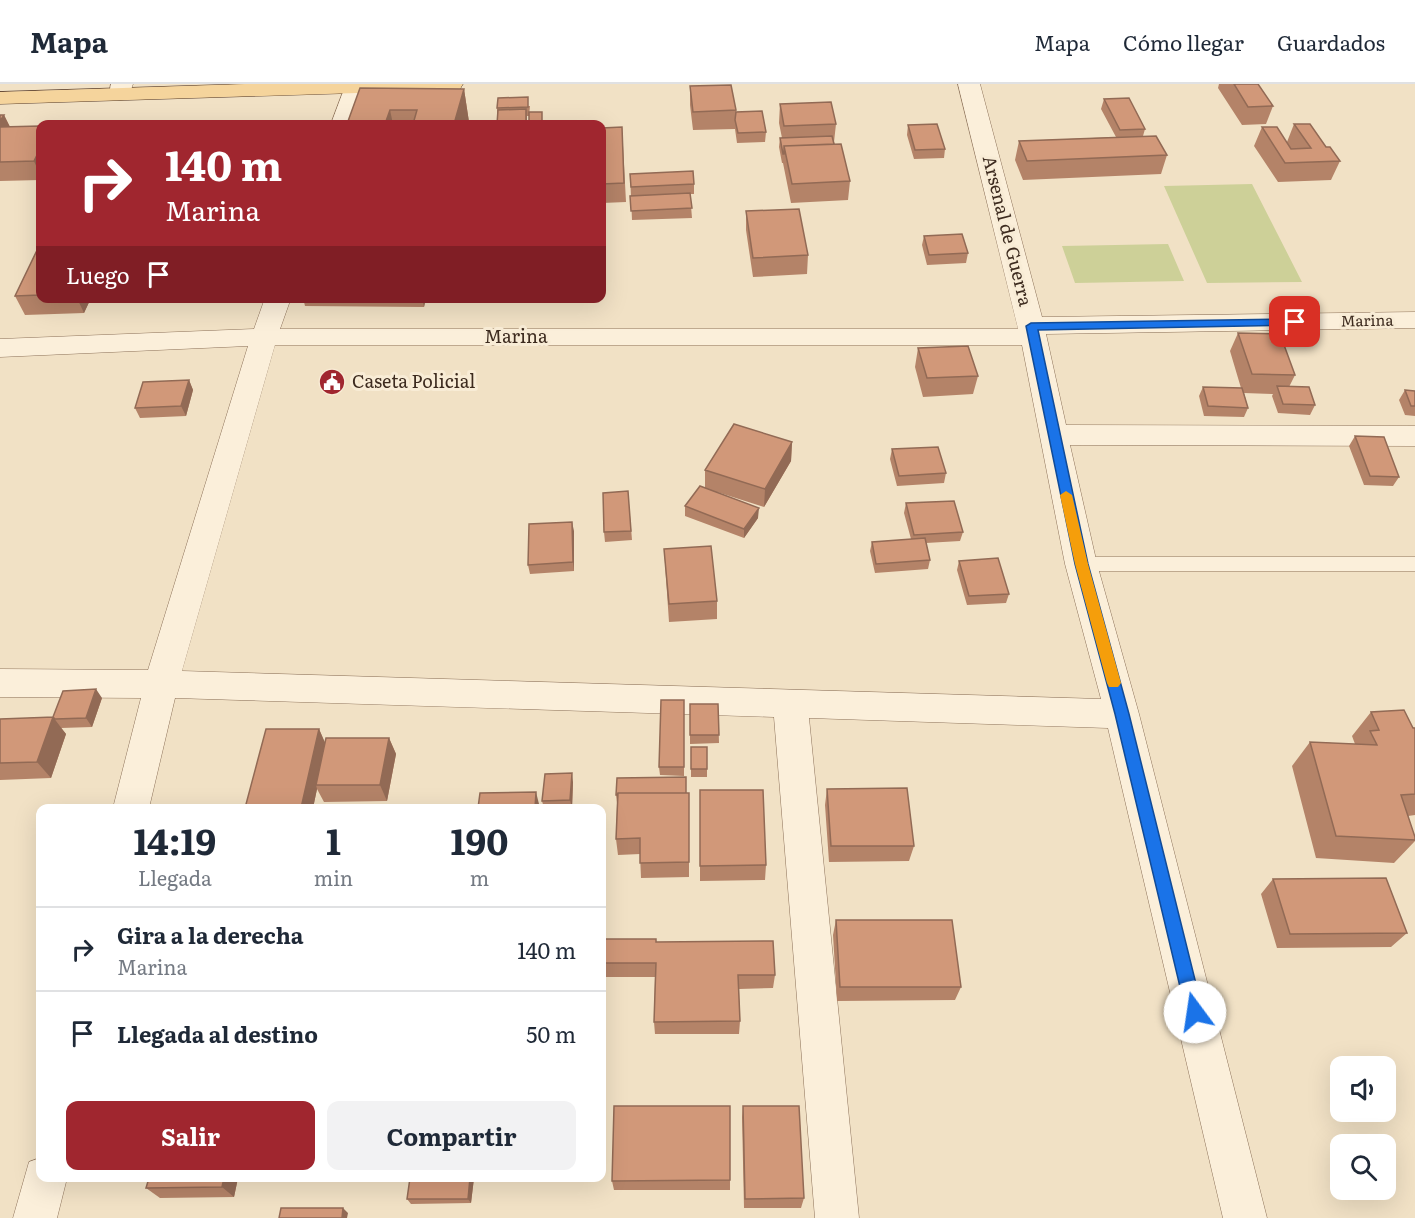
<!DOCTYPE html>
<html lang="es">
<meta charset="utf-8">
<style>
body{margin:0;font-family:Literata,serif;background:#f2f2f3;color:#1f2937;height:100vh;display:flex;flex-direction:column;font-size:22px;white-space:nowrap}
*{box-sizing:border-box;margin:0}
p{font-size:20px;color:#747a83}
.icon{flex:none;width:33px;height:33px;fill:none;stroke:currentColor;stroke-width:2;stroke-linecap:round;stroke-linejoin:round}
.map{position:relative;flex:1;overflow:hidden}
.details{position:absolute;left:36px;top:720px;width:570px;height:378px;display:flex;flex-direction:column;background:#fff;border-radius:12px;box-shadow:0 6px 24px #0002}
.details>*{flex:none}
.top-card{position:absolute;left:36px;top:36px;width:570px;height:183px;border-radius:12px;box-shadow:0 6px 24px #0002;background:#a0262f;color:#fff;overflow:hidden}
.fabs{position:absolute;left:1330px;top:972px;display:grid;gap:12px}
.fabs a{display:grid;place-items:center;width:66px;height:66px;border-radius:12px;background:#fff;box-shadow:0 6px 24px #0002;font-size:30px}
.pin{position:absolute;display:grid;place-items:center;width:51px;height:51px;color:#fff;margin:-26px;border-radius:12px;box-shadow:0 3px 9px #0006}
.me{position:absolute;width:66px;margin:-33px;rotate:346deg;stroke-linejoin:round;filter:drop-shadow(0 0 4px #0008)}
.turn{display:flex;align-items:center;gap:21px;height:126px;padding:0 30px;font-size:27px}
.turn .icon{width:78px;height:78px;stroke-width:2.5}
.turn b{display:block;font-size:42px;line-height:51px}
.then{display:flex;align-items:center;height:57px;padding:0 30px;background:#0003;gap:12px;font-size:22px}
.eta{display:flex;justify-content:space-evenly;align-items:center;height:102px;text-align:center}
.eta b{font-size:36px;font-weight:700;line-height:42px}
.cta{display:flex;gap:12px;margin-top:auto;padding:12px 30px}
.cta a{flex:1;height:69px;border-radius:12px;background:#a0262f;color:#fff;font-size:24px;font-weight:700;line-height:69px;text-align:center}
.cta a+a{background:#f2f2f3;color:#1f2937}
ul{padding:0;list-style:none}
li{display:flex;align-items:center;gap:18px;height:84px;padding:0 30px;border-top:2px solid #e0e1e3}
li div{flex:1}
li b{display:block;font-size:22px}
li em{font-style:normal}
header{display:flex;align-items:center;gap:36px;box-sizing:border-box;height:84px;padding:0 30px;background:#fff;border-bottom:2px solid #e0e1e3}
header strong{font-size:28px}
nav{display:flex;gap:33px;margin-inline-start:auto;font-size:21px}
.map>svg:first-child{display:block}
.green{fill:#cdd098}
.lines{fill:none;stroke-linecap:round;stroke-linejoin:round}
.service-casing{stroke:#8d725a;stroke-width:1}
.minor-casing{stroke:#8d725a;stroke-width:1}
.primary-casing{stroke:#5b402e;stroke-width:1}
.service{fill:#fbefda;fill-rule:evenodd}
.minor{fill:#fbefda;fill-rule:evenodd}
.primary{fill:#f5d49c;fill-rule:evenodd}
.wall{fill:#b48368}
.shaded-wall{fill:#926a55}
.building{fill:#d19879;stroke:#926a55;stroke-width:1.5}
.route{fill:#1a73e8;stroke:#114b97;stroke-width:1.5}
.slow{fill:#f59e0b}
.labels{text-anchor:middle;stroke-width:6;stroke-linejoin:round;paint-order:stroke}
.far-street-label{font-size:15px;fill:#3d2b1f;stroke:#f8ecd6}
.street-label{font-size:18px;fill:#3d2b1f;stroke:#f8ecd6}
.poi-label{font-size:18px;fill:#3d2b1f;stroke:#f8ecd6;text-anchor:start}
</style>
<header>
<strong>Mapa</strong>
<nav><a>Mapa</a><a>Cómo llegar</a><a>Guardados</a></nav>
</header>
<div class="map">
<svg width="1415" height="1134" viewBox="0 0 1415 1134">
<rect width="100%" height="100%" fill="#f1e1c5"/>
<path class="green" d="M1252,100l50,98 -95,1 -43,-97z
M1168,160l16,37 -109,2 -13,-37z"/>
<g class="lines">
<g class="service-casing">
<path id="service" d="M1081,473h334v14h-334l-7,-2 -3,-5 3,-5z"/>
</g>
<g class="minor-casing">
<path id="minor" d="M111,0h22l-5,15 -8,1 -8,-1 -3,-5z
M346,0h18l2,3 -13,37h-22z
M958,0h22l62,233 373,-5v16l-369,6 20,91 349,1v20l-345,-1 27,119 42,150 128,504h-44l-115,-490 -299,-10 50,500h-44l-41,-501 -599,-19 -26,110h-36l28,-110 -141,-1v-28l148,1 100,-324 -248,11v-18l254,-10 11,-31h26l-11,31h738zM275,261h747l43,219 36,135 -919,-28z
M40,1074v20h27l-10,40h-44l16,-56z"/>
</g>
<g class="primary-casing">
<path id="primary" d="M245,0h218l-3,5 -8,1 -452,14v-12z"/>
</g>
<use href="#service" class="service"/>
<use href="#minor" class="minor"/>
<use href="#primary" class="primary"/>
</g>
<path class="wall" d="M1219,0h39l15,22 -7,18 -24,1 -24,-37z
M690,2l46,24v2l30,20 -1,10 -28,1 -2,-14 -42,1 -3,-25z
M360,4l104,1 5,33v2h-122z
M1104,15l41,30 -2,7 24,19 -6,19 -138,6 -8,-20 4,-19 97,-4 -15,-28z
M780,20l56,20 -2,18 16,39 -2,19 -57,3 -8,-40h-1l-3,-16 1,-9h2l-3,-15z
M530,22l-1,10h-2v8h-30v-16z
M0,31h4l6,12 30,-1v54l-40,1z
M1294,40l46,37 -9,19 -53,2 -24,-36 8,-19 25,15z
M908,41l37,24 -1,9 -30,1 -7,-24z
M622,43l4,75 -24,1v-75z
M630,90l64,10v10h-4l2,24 -60,2z
M746,127l62,44 -1,19 -54,3 -7,-47z
M924,152l44,17 -2,10 -39,2 -5,-20z
M40,160v54h51l-7,15 -59,2 -10,-19z
M183,214h53l-1,4 -51,1z
M303,214h123l-2,9 -119,-1z
M1238,249l57,42 -6,12 26,18 -5,10 -32,-2 -6,-17 1,-2 -29,-1 4,15 -4,9 -40,-1 -5,-20 4,-9 38,1 -11,-37z
M918,264l60,28 -5,18 -50,3 -8,-30z
M189,296l4,10 -7,26 -46,2 -5,-10z
M1405,306l10,1v25l-10,-1 -6,-15z
M1355,352l44,41 -6,9 -29,-1 -15,-39z
M792,358l-1,19 -27,46 -47,-15 41,26 -14,20 -59,-22v-10l20,-18v-18z
M892,365l54,24 -2,10 -47,3 -7,-27z
M628,407l4,49 -27,2 -1,-10z
M906,419l57,29 -3,9 -34,2 4,17 -2,9 -53,4 -5,-22 2,-9 39,-3 -7,-26z
M574,447v40l-44,3 -2,-9z
M664,465l53,52v18l-48,3z
M959,477l50,33 -3,9 -39,2 -10,-35z
M102,614l-10,29 -31,1 5,6 -15,44 -51,2v-61l53,-2z
M684,616v76l-24,-1 -1,-8z
M690,620h28l1,39 -29,1z
M1371,628l44,16v87l-7,1 7,21v4l-21,22 -78,-5 -24,-92 18,-24 45,2 -3,-8z
M319,645l6,14 64,-5 7,16 -9,47 -63,1 -7,-13 -4,19h-68z
M691,663h16v30h-16z
M573,698l-1,26h-28l-2,-7z
M827,705l87,57 -5,15 -80,1 -4,-57z
M700,706l66,75 -1,15 -65,1z
M689,709v84l-48,1 -1,-24 -22,1 -2,-16 1,-36 -1,-8z
M1273,795l134,54 -16,14 -114,1 -16,-54z
M836,836l125,67 -6,13 -118,1 -4,-66z
M602,855l54,3 119,33 -2,13 -34,1 1,32 -1,13h-84l-1,-12 1,-45h-53z
M743,1022l61,92 -3,10h-57l-2,-91z
M149,1094h89l-4,19 -74,1 -14,-10z
M410,1094h64l-3,25 -60,1 -4,-5z
M730,1096v10h-116l-2,-9z"/>
<path class="shaded-wall" d="M464,5l5,33v2h-15z
M390,26l3,14h-8z
M4,31l9,18 -13,23v-35z
M40,65v13h-4l4,9v4l-6,-14z
M77,214h14l-7,15z
M422,214h4l-2,9z
M189,296l4,10 -7,26 -5,-10z
M792,358l-1,19 -27,46 1,-18z
M759,424l-1,10 -14,20v-9z
M572,438l2,9v40l-1,-9z
M96,605l6,9 -10,29 -6,-9z
M53,633l13,17 -15,44 -14,-16z
M319,645l7,16 -10,40 1,4 -4,19h-12z
M389,654l7,16 -9,47 -7,-16z
M572,689l1,9 -1,26 -2,-8z
M536,708l4,16h-5z
M604,751l1,8 -2,37 -1,-7z
M224,1094h14l-4,19 -12,-10z
M470,1094h4l-3,25 -3,-4z
M343,1124l5,5 -1,5h-5z"/>
<path class="building" d="M1234,0h24l15,22 -25,1z
M731,1l5,25 -43,2 -3,-26z
M360,4l104,1 -10,35h-41l4,-14h-27l-5,14h-38z
M528,13v10l-31,1 1,-10z
M1129,14l16,31 -25,1 -16,-31z
M831,18l5,22 -52,2 -4,-22z
M526,25v15h-29l1,-14z
M762,27l4,21 -28,1 -3,-13 1,-8z
M529,28h13v12h-13z
M0,31h4l-4,6z
M115,38l-1,2h-57l1,-1z
M937,40l8,25 -30,1 -7,-25z
M1294,40h16l16,23h4l10,14 -55,2 -23,-36h15l14,22 20,-1z
M40,42v23l-6,12 -34,1v-35z
M622,43l2,56 -22,1v-56z
M832,52l2,8 -50,2v8h-1l-3,-16z
M1156,52l11,19 -140,6 -8,-20z
M841,60l9,37 -58,3 -8,-38z
M40,71v7h-4z
M693,87l1,13 -63,3 -1,-13z
M690,109l2,15 -61,3 -1,-15z
M799,125l9,46 -55,3 -7,-47z
M962,150l6,19 -39,2 -5,-19z
M40,160v51l-25,1z
M1238,249l42,1 15,41 -43,-1z
M968,262l10,30 -51,2 -9,-30z
M189,296l-8,26 -46,2 8,-26z
M1277,302l32,1 6,18 -32,-1z
M1203,303l39,1 6,20 -40,-2z
M1405,306l10,1v15h-4z
M734,340l58,18 -27,47 -60,-19z
M1355,352l29,1 15,40 -29,-1z
M938,363l8,26 -47,3 -7,-27z
M700,402l59,22 -15,21 -59,-23z
M628,407l3,40 -27,1 -1,-39z
M954,417l9,31 -49,3 -8,-32z
M572,438l1,40 -45,3 1,-41z
M925,454l5,22 -54,4 -4,-22z
M711,462l6,55 -48,3 -5,-55z
M998,474l11,36 -40,2 -10,-35z
M96,605l-10,29 -31,1 -2,-2 10,-26z
M661,616h23v67h-25z
M690,620h28l1,31h-29z
M1404,626l9,18h2v66l-14,1 14,42v3l-79,-4 -26,-94 67,3 -7,-14 9,-1 -8,-18z
M53,633l-16,45 -37,1v-44z
M266,645h53l-18,79h-56z
M326,654h63l-9,47h-64z
M691,663h16v22h-16z
M572,689l-2,27 -28,1 3,-27z
M686,693v16h-68l-1,2h-1l1,-17z
M907,704l7,58h-83l-4,-57z
M700,706h63l3,75 -66,1z
M536,708l-1,16h-57l2,-15z
M618,709h71v69l-49,1v-25l-24,1z
M602,751h2l-2,38z
M1386,794l21,55 -117,1 -17,-55z
M836,836h116l9,67h-121z
M602,855h54v3l117,-1 2,34h-37l2,46 -86,1 2,-59h-54z
M614,1022h116v74l-118,1z
M743,1022h56l5,92 -59,1z
M149,1094h75l-2,9 -76,1z
M410,1094h60l-2,21h-61z
M281,1124h62l-1,10h-63z"/>
<path class="route" d="M1295,235l4,1v5l-261,5 50,234 41,150 74,298 -2,6 -6,2 -6,-2 -3,-6 -71,-298 -40,-150 -49,-238 5,-3z"/>
<path class="slow" d="M1066,407l6,4 16,69 33,119 -3,4h-9l-2,-4 -32,-119 -15,-69z"/>
<defs>
<g id="civic-disc" transform="scale(1.35)"><circle r="9.5" fill="#a0262f" stroke="#f8ecd6"/><path d="M-.6-6.5H3V-4.5H.6V-3L4-1V1h2V6H-6V1h2V-1L-.6-3ZM-1.2 2.5V6h2.4V2.5Z" fill="#fff"/></g>
</defs>
<g fill-rule="evenodd">
<use href="#civic-disc" x="332" y="298"/>
</g>
<g class="labels">
<g class="far-street-label">
<text transform="translate(1367 237) rotate(-1)" y="5">Marina</text>
</g>
<g class="street-label">
<text transform="translate(1007 147) rotate(76)" y="6">Arsenal de Guerra</text>
<text x="516" y="259">Marina</text>
</g>
<g class="poi-label">
<text x="352" y="304">Caseta Policial</text>
</g>
</g>
</svg>
<div class="fabs">
<a><svg class="icon" aria-label="sound" viewBox="0 0 24 24"><path d="M4 9h4l5-4v14l-5-4H4zM17 9q2 3 0 6"/></svg></a>
<a><svg class="icon" aria-label="search" viewBox="0 0 24 24"><circle cx="10" cy="10" r="6"/><path d="M15 15l6 6"/></svg></a>
</div>
<div class="pin" style="left:1295px;top:238px;background:#d93025"><svg class="icon" aria-label="arrive" viewBox="0 0 24 24"><path d="M6 21V4h12l-3 4 3 4H6"/></svg></div>
<svg class="me" style="left:1195px;top:928px" viewBox="-20 -20 40 40"><circle r="19" fill="#fff"/><path d="M0-13L10 11 0 6-10 11z" fill="#1a73e8"/></svg>
<div class="top-card">
<div class="turn"><svg class="icon" aria-label="right" viewBox="0 0 24 24"><path d="M7 20v-9h11M14 6l5 5-5 5"/></svg><div><b>140 m</b>Marina</div></div>
<div class="then">Luego<svg class="icon" aria-label="arrive" viewBox="0 0 24 24"><path d="M6 21V4h12l-3 4 3 4H6"/></svg></div>
</div>
<section class="details">
<div class="eta">
<div><b>14:19</b><p>Llegada</p></div>
<div><b>1</b><p>min</p></div>
<div><b>190</b><p>m</p></div>
</div>
<ul>
<li><svg class="icon" aria-label="right" viewBox="0 0 24 24"><path d="M7 20v-9h11M14 6l5 5-5 5"/></svg><div><b>Gira a la derecha</b><p>Marina</p></div><em>140 m</em></li>
<li><svg class="icon" aria-label="arrive" viewBox="0 0 24 24"><path d="M6 21V4h12l-3 4 3 4H6"/></svg><div><b>Llegada al destino</b></div><em>50 m</em></li>
</ul>
<div class="cta"><a>Salir</a><a>Compartir</a></div>
</section>
</div>
